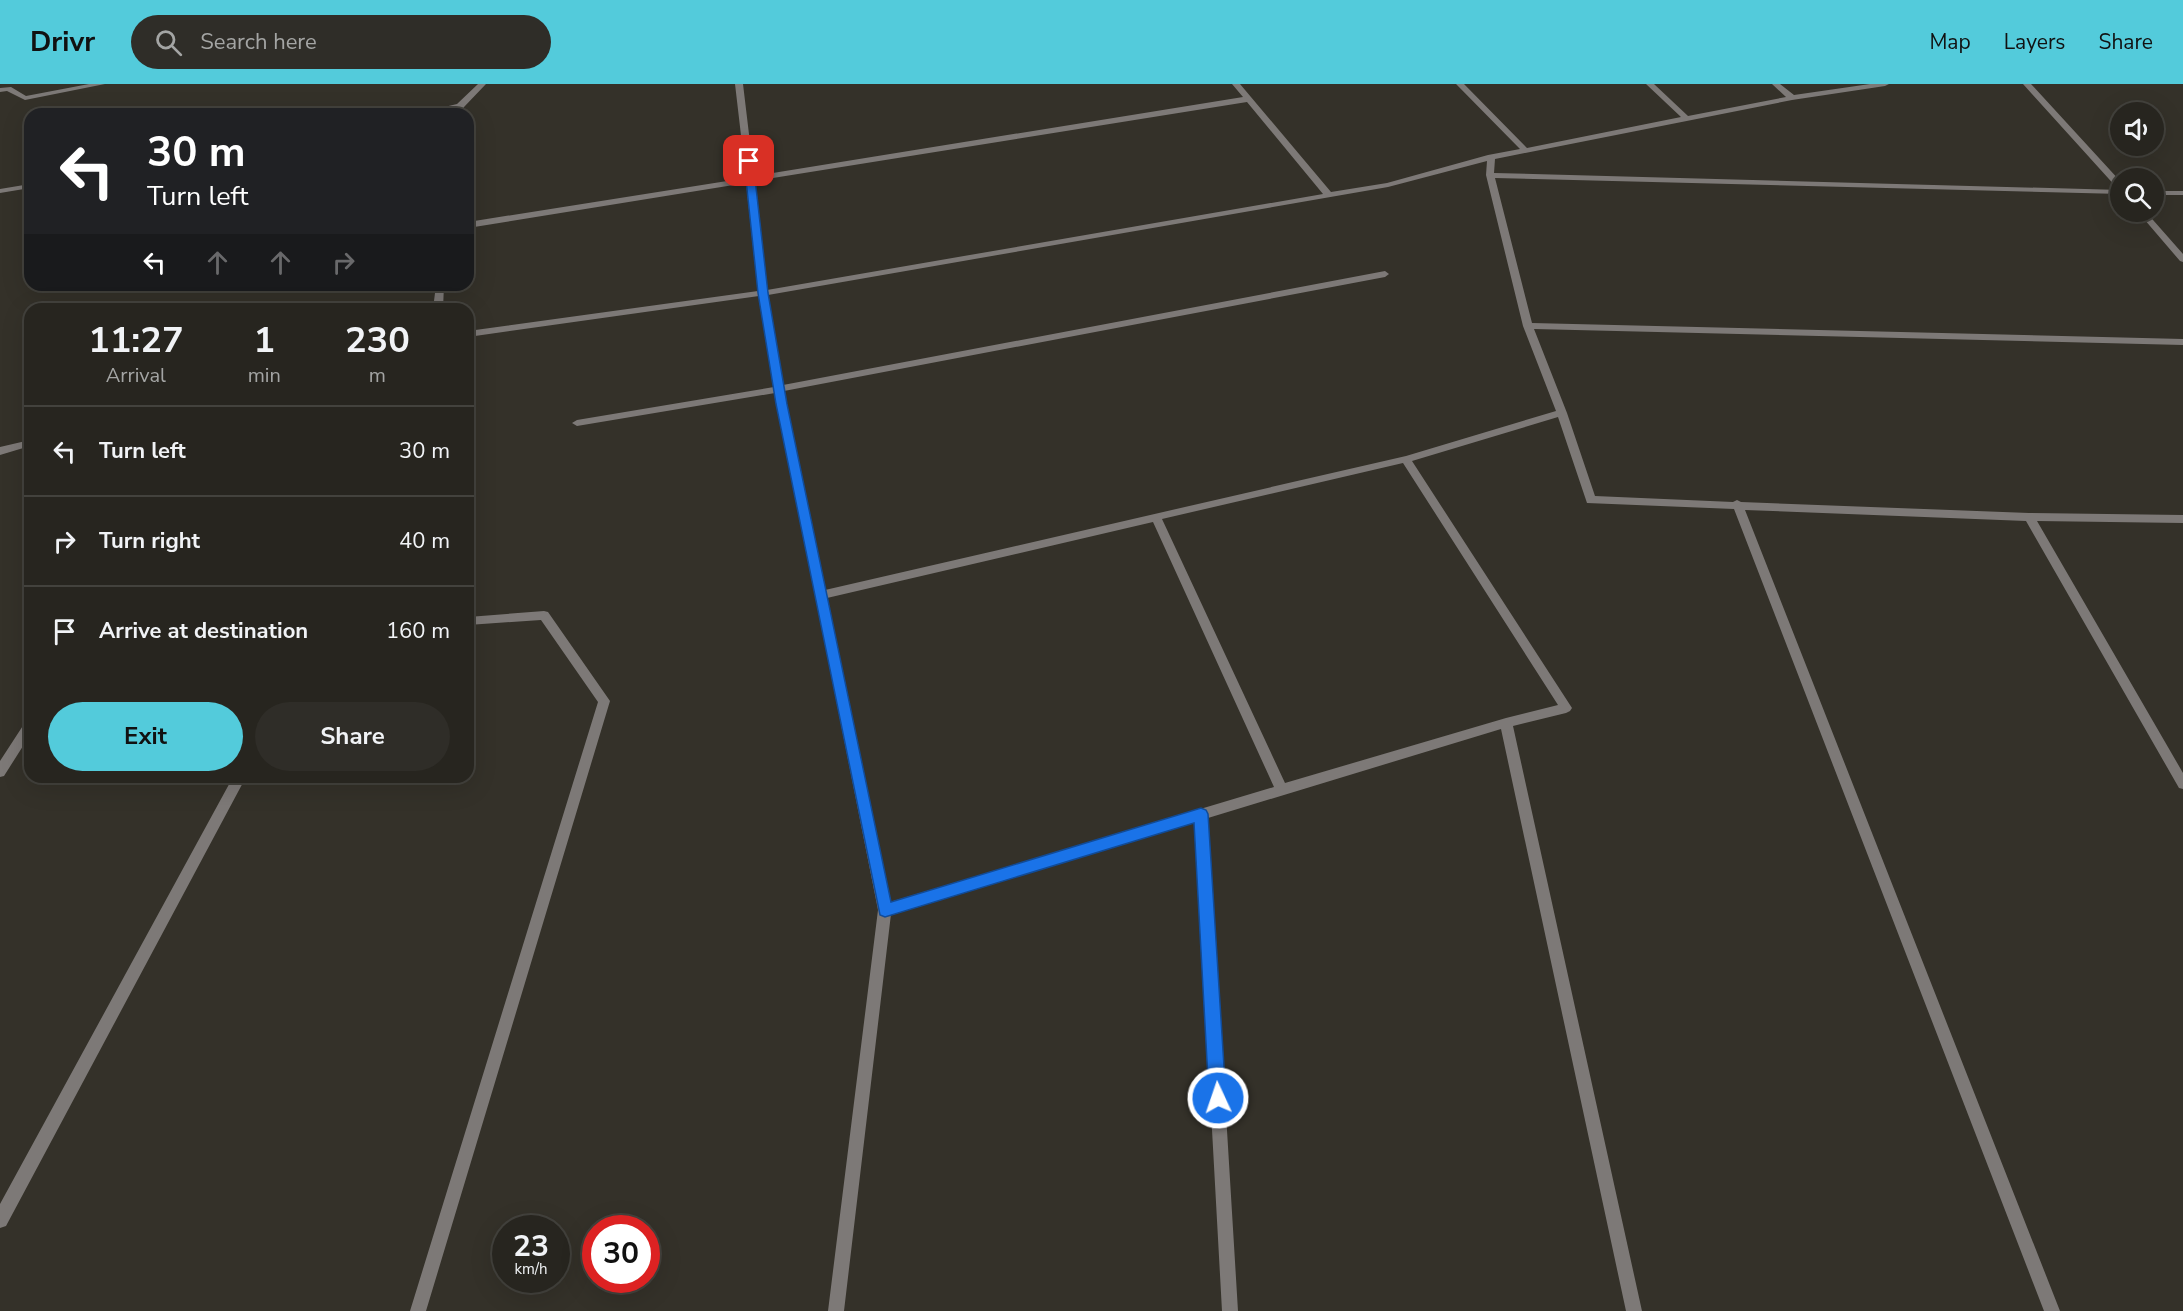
<!DOCTYPE html>
<style>
body{margin:0;font-family:"Nunito Sans",sans-serif;background:#2f2d28;color:#f1f3f6;height:100vh;display:flex;flex-direction:column;font-size:22px;white-space:nowrap}
*{box-sizing:border-box;margin:0}
p{font-size:20px;color:#a4a5a4}
.icon{flex:none;width:33px;height:33px;fill:none;stroke:currentColor;stroke-width:2;stroke-linecap:round;stroke-linejoin:round}
.map{position:relative;flex:1;overflow:hidden}
.panel{position:absolute;left:24px;top:219px;width:450px;height:480px;display:flex;flex-direction:column;background:#27251f;border-radius:18px;box-shadow:0 6px 24px #0002,0 0 0 2px #43423d}
.panel>*{flex:none}
.guide{position:absolute;left:24px;top:24px;width:450px;height:183px;border-radius:18px;box-shadow:0 6px 24px #0002,0 0 0 2px #43423d;background:#202124;color:#fff;overflow:hidden}
.buttons{position:absolute;left:2110px;top:18px;display:grid;gap:12px}
.buttons a{display:grid;place-items:center;width:54px;height:54px;border-radius:50%;background:#27251f;box-shadow:0 6px 24px #0002,0 0 0 2px #43423d;font-size:30px}
.speed{position:absolute;left:492px;top:1131px;display:flex;gap:12px;font-size:30px;font-weight:700;text-align:center}
.speed>*{display:grid;place-content:center;width:78px;height:78px;border-radius:50%;background:#27251f;box-shadow:0 6px 24px #0002,0 0 0 2px #43423d;line-height:1}
.speed small{font-size:15px;font-weight:400}
.speed .limit{border:9px solid #d22;background:#fff;color:#111}
.pin{position:absolute;display:grid;place-items:center;width:51px;height:51px;color:#fff;margin:-26px;border-radius:12px;box-shadow:0 3px 9px #0006}
.me{position:absolute;width:66px;margin:-33px;rotate:357deg;stroke-linejoin:round;filter:drop-shadow(0 0 4px #0008)}
.turn{display:flex;align-items:center;gap:21px;height:126px;padding:0 24px;font-size:27px}
.turn .icon{width:78px;height:78px;stroke-width:2.5}
.turn b{display:block;font-size:42px;line-height:51px}
.lanes{display:flex;align-items:center;height:57px;padding:0 24px;background:#0003;justify-content:center;gap:30px;direction:ltr}
.lanes .off{opacity:.35}
.eta{display:flex;justify-content:space-evenly;align-items:center;height:102px;text-align:center}
.eta b{font-size:36px;font-weight:700;line-height:42px}
.primary-button{display:flex;gap:12px;margin-top:auto;padding:12px 24px}
.primary-button a{flex:1;height:69px;border-radius:36px;background:#53cbdb;color:#111;font-size:24px;font-weight:700;line-height:69px;text-align:center}
.primary-button a+a{background:#2f2d28;color:#f1f3f6}
ul{padding:0;list-style:none}
li{display:flex;align-items:center;gap:18px;height:90px;padding:0 24px;border-top:2px solid #43423d}
li div{flex:1}
li b{display:block;font-size:22px}
li em{font-style:normal}
header{display:flex;align-items:center;gap:36px;box-sizing:border-box;height:84px;padding:0 30px;background:#53cbdb;color:#111}
header strong{font-size:28px}
nav{display:flex;gap:33px;margin-inline-start:auto;font-size:21px}
.search{width:420px;height:54px;background:#2f2d28;display:flex;align-items:center;gap:15px;box-sizing:border-box;padding:0 21px;border-radius:33px;color:#a4a5a4;font-size:22px}
.map>svg:first-child{display:block}
.lines{fill:none;stroke-linecap:round;stroke-linejoin:round}
.street{fill:#7d7977;fill-rule:evenodd}
.route{fill:#1a73e8;stroke:#114b97;stroke-width:1.5}
</style>
<header>
<strong>Drivr</strong>
<div class="search"><svg class="icon" aria-label="search" viewBox="0 0 24 24"><circle cx="10" cy="10" r="6"/><path d="M15 15l6 6"/></svg>Search here</div>
<nav><a>Map</a><a>Layers</a><a>Share</a></nav>
</header>
<div class="map">
<svg width="2183" height="1227" viewBox="0 0 2183 1227">
<rect width="100%" height="100%" fill="#343129"/>
<g class="lines">
<path class="street" d="M89,0h16l-80,16 -18,-9 -7,1v-4l11,-1 15,9z
M478,0h8l-22,23 -2,7h-6v-5l-25,5h-16l42,-10z
M735,0h8l11,92 489,-79 -11,-13h8l91,108 56,-9 101,-28 32,-6 -64,-65h8l63,64 154,-31 -35,-33h8l34,32 98,-19 -14,-13h8l14,11 76,-11h19l-4,2 -93,14 -297,59 -1,14 627,17v4l-626,-16 37,145 651,16v6l-649,-16 33,84 28,83 138,6 4,-2 4,2 288,11 154,2v8l-146,-2 146,252v16l-4,-1 -153,-267 -281,-11 315,801h-16l-310,-802 -147,-6 -29,-86 -146,44 160,247 -2,3 -4,2 -53,13 129,585h-16l-125,-582 -293,89 30,493h-16l-27,-490 -304,93 -47,397h-16l50,-401 -103,-517 -198,33 -5,-3 5,-3 197,-33 -15,-91 -291,41v-6l290,-40 -12,-108 -278,45v-6l278,-44zM1247,18l76,92 -556,96 -13,-109zM1487,77l-1,14 37,151 33,85 -150,45 -581,134 -41,-199 601,-114 4,-3 -4,-3 -602,114 -15,-90 620,-108zM1403,379l155,242 -52,13 -221,65 -123,-264zM1153,438l121,265 -384,115 -63,-304z
M2023,0h8l90,98v7h-3z
M30,100v4l-30,5v-4z
M2154,107h29v4h-29z
M2138,128h8l37,42v8l-3,-1z
M436,201h8l-1,24h-10z
M30,356v6l-30,9v-8z
M544,527l4,1 62,89 -184,610h-16l188,-609 -57,-82 -73,5v-8z
M30,636v15l-26,41 -4,1v-16l26,-40z
M233,693h13l-240,449 -6,2v-24z"/>
</g>
<path class="route" d="M749,74l4,3 15,132 19,111 104,498 310,-94 5,2 2,4 18,284 -2,6 -6,3 -6,-3 -3,-6 -15,-275 -309,94 -5,-2 -104,-511 -18,-111 -14,-132z"/>
</svg>
<div class="buttons">
<a><svg class="icon" aria-label="sound" viewBox="0 0 24 24"><path d="M4 9h4l5-4v14l-5-4H4zM17 9q2 3 0 6"/></svg></a>
<a><svg class="icon" aria-label="search" viewBox="0 0 24 24"><circle cx="10" cy="10" r="6"/><path d="M15 15l6 6"/></svg></a>
</div>
<div class="speed"><div>23<small>km/h</small></div><div class="limit">30</div></div>
<div class="pin" style="left:749px;top:77px;background:#d93025"><svg class="icon" aria-label="arrive" viewBox="0 0 24 24"><path d="M6 21V4h12l-3 4 3 4H6"/></svg></div>
<svg class="me" style="left:1218px;top:1014px" viewBox="-20 -20 40 40"><circle r="17" fill="#1a73e8" stroke="#fff" stroke-width="3"/><path d="M0-11L8 9 0 5-8 9z" fill="#fff"/></svg>
<div class="guide">
<div class="turn"><svg class="icon" aria-label="left" viewBox="0 0 24 24"><path d="M17 20v-9H6M10 6l-5 5 5 5"/></svg><div><b>30 m</b>Turn left</div></div>
<div class="lanes"><svg class="icon" aria-label="left" viewBox="0 0 24 24"><path d="M17 20v-9H6M10 6l-5 5 5 5"/></svg><svg class="icon off" aria-label="ahead" viewBox="0 0 24 24"><path d="M12 20V5M6 11l6-6 6 6"/></svg><svg class="icon off" aria-label="ahead" viewBox="0 0 24 24"><path d="M12 20V5M6 11l6-6 6 6"/></svg><svg class="icon off" aria-label="right" viewBox="0 0 24 24"><path d="M7 20v-9h11M14 6l5 5-5 5"/></svg></div>
</div>
<section class="panel">
<div class="eta">
<div><b>11:27</b><p>Arrival</p></div>
<div><b>1</b><p>min</p></div>
<div><b>230</b><p>m</p></div>
</div>
<ul>
<li><svg class="icon" aria-label="left" viewBox="0 0 24 24"><path d="M17 20v-9H6M10 6l-5 5 5 5"/></svg><div><b>Turn left</b></div><em>30 m</em></li>
<li><svg class="icon" aria-label="right" viewBox="0 0 24 24"><path d="M7 20v-9h11M14 6l5 5-5 5"/></svg><div><b>Turn right</b></div><em>40 m</em></li>
<li><svg class="icon" aria-label="arrive" viewBox="0 0 24 24"><path d="M6 21V4h12l-3 4 3 4H6"/></svg><div><b>Arrive at destination</b></div><em>160 m</em></li>
</ul>
<div class="primary-button"><a>Exit</a><a>Share</a></div>
</section>
</div>
